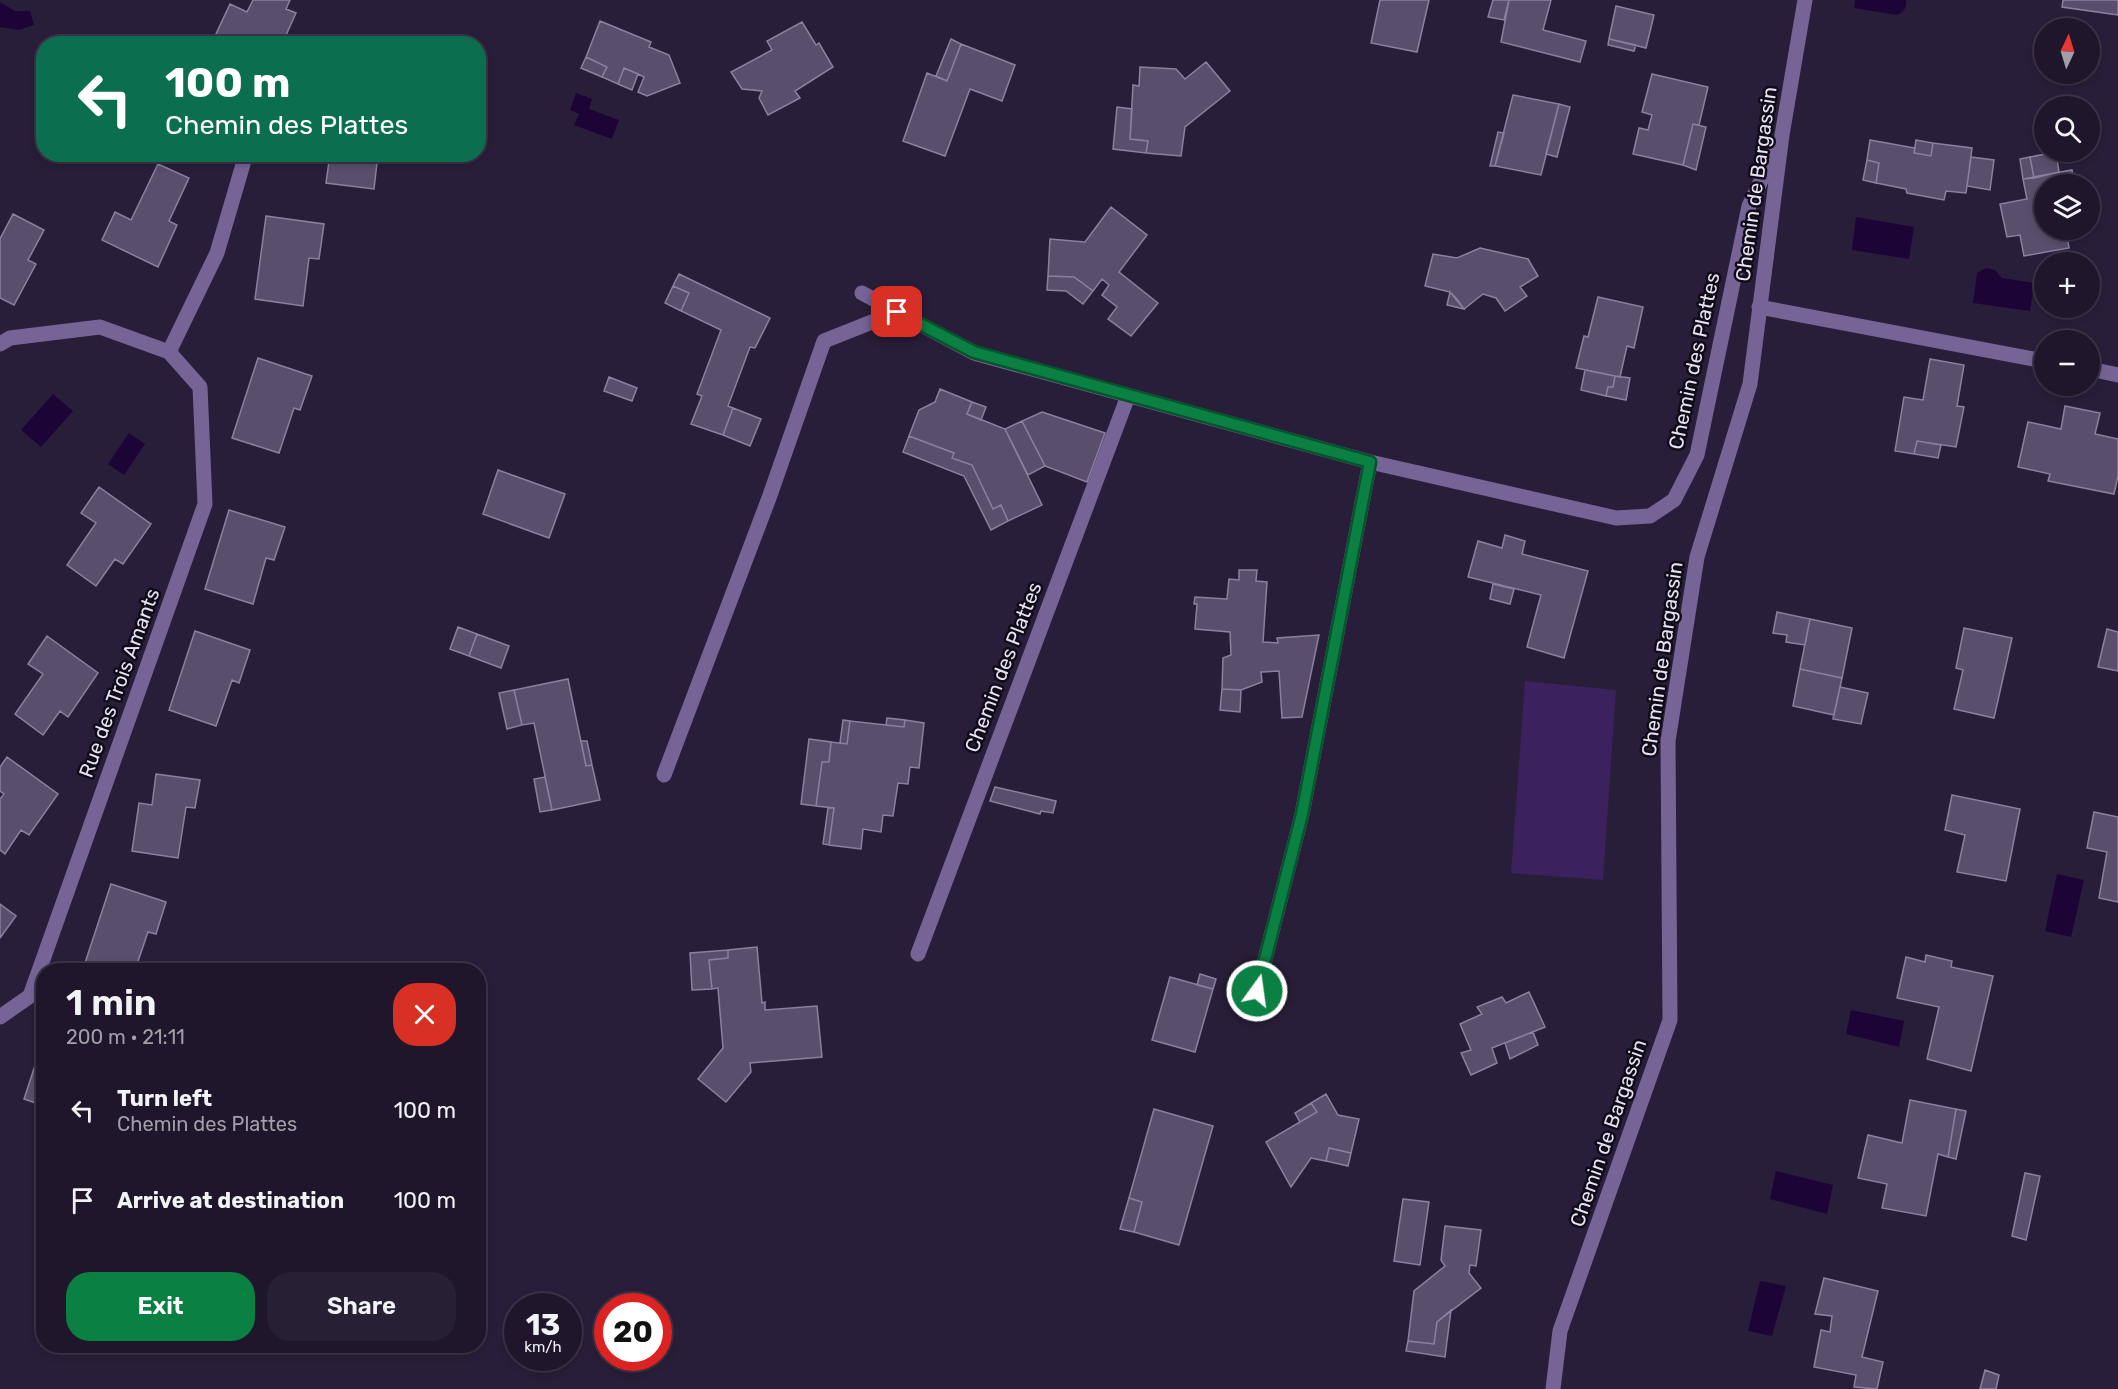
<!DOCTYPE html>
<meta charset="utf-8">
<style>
body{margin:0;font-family:Rubik,sans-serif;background:#271f33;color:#f1f3f6;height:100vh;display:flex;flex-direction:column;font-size:22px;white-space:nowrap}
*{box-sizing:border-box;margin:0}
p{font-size:20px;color:#a19fa9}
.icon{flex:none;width:33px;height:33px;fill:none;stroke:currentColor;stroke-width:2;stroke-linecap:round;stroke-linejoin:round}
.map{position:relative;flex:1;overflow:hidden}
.drawer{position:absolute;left:36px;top:963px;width:450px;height:390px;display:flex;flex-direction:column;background:#1f162b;border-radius:24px;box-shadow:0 3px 9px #0003,0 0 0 2px #3c3547}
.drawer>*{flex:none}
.top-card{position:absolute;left:36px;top:36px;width:450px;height:126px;border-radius:24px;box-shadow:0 3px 9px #0003,0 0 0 2px #3c3547;background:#0b6e4f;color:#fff;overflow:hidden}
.needle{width:39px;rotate:4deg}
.buttons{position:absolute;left:2034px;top:18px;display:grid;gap:12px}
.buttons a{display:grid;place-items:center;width:66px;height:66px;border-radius:50%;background:#1f162b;box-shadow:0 3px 9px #0003,0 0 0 2px #3c3547;font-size:30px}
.speed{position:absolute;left:504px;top:1293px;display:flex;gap:12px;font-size:30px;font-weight:700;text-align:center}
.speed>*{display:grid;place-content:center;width:78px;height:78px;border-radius:50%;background:#1f162b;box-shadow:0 3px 9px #0003,0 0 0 2px #3c3547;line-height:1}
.speed small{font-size:15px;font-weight:400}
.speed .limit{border:9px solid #d22;background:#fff;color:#111}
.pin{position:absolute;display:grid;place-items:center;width:51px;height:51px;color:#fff;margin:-26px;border-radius:12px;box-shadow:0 3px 9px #0006}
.me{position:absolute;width:66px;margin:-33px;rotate:14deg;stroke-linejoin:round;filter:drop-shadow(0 0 4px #0008)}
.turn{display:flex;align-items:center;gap:21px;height:126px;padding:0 30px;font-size:27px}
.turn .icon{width:78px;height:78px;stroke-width:2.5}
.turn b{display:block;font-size:42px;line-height:51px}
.round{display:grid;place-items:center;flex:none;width:63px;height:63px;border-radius:24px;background:#271f33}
.summary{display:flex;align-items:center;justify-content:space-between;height:102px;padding:0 30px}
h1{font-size:36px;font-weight:600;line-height:45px}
.primary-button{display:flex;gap:12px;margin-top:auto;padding:12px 30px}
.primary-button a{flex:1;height:69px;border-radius:24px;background:#0b8043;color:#fff;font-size:24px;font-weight:600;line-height:69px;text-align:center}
.primary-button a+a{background:#271f33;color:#f1f3f6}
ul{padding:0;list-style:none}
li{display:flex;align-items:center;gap:18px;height:90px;padding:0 30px}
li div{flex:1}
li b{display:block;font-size:22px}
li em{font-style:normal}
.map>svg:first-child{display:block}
.green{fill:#3b215d}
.water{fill:#1d0436}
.building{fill:#594e6c;stroke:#8c80a1;stroke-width:1.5}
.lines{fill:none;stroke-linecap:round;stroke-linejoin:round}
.minor{stroke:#766496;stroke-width:15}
.route-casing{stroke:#07532c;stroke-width:15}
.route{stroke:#0b8043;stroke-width:10}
.labels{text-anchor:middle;stroke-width:5;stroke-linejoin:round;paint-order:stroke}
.street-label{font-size:20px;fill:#e8e2f4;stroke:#0f0b17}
</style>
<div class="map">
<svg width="2118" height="1389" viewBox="0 0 2118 1389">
<rect width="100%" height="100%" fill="#291e39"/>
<path class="green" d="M1525,681l91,9 -13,190 -92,-7z"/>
<path class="water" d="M1855,0h51c1,7 -2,12 -9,15l-43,-7z
M0,2l15,9h15l4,14 -15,5 -19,-3z
M576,93l16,6 -3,10 30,11 -7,19 -38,-14 5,-11 -9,-4z
M1856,217l58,10 -5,32 -57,-9z
M1986,268l9,2 7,8 32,5 -4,28 -57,-8 4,-30z
M53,394l20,17 -32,36 -20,-17z
M129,433l16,11 -21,31 -16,-11z
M2057,874l27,6 -13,57 -26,-6z
M1851,1010l53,11 -5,26 -53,-13z
M1776,1171l57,14 -6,29 -57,-15z
M1760,1281l26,5 -14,50 -24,-5z"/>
<path class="building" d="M253,0h37l-4,9 10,4 -14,31h-46l-20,-10 14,-30 17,8z
M1380,0h49l-12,52 -46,-9z
M1493,0h16l-5,20 -16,-3z
M1509,0h42l-8,30 43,11 -6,21 -79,-20z
M2063,0h55v15l-56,-8z
M1616,6l38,9 -8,33 -37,-9z
M600,21l51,21 -2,5 20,8 11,28 -33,13 -9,-4 6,-15 -6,-3 -14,-6 -6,16 -16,-7 5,-10 -21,-10z
M802,22l14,23 3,-2 14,24 -38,24 5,7 -32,17 -9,-17 3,-7 -20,-2 -11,-17 41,-22 -5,-9z
M951,39l10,5 -14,37 -11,-5z
M1609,39l27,6 -2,6 -26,-6z
M961,44l54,21 -13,36 -32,-12 -25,67 -42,-15 24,-68 20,8z
M586,57l21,10 -5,10 -21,-9z
M1206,62l24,29 -45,36 -4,29 -35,-3 2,-12 -18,-2 3,-54 6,1 1,-19 36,2 9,10z
M624,68l14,6 -6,16 -14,-6z
M1652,74l56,13 -9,38 -6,-1 -10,41 -50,-11 6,-26 9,2 4,-15 -10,-3z
M1513,95l46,9 -18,71 -46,-9z
M1559,104l11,3 -13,50 -11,-3z
M1117,107l15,2 -2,30 18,2 -2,12 -33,-4z
M1693,124l13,3 -10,43 -13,-5z
M1498,132l6,1 -9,33h-5z
M1870,140l45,8 -1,5 17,3 2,-13 39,5 -6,45 -20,-2 -2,9 -37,-7 -1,-4 -30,-6 3,-20 -12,-3z
M1916,140l17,3 -2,13 -17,-3z
M2056,152l3,20 -25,6 -4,-21z
M330,154h48l-4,35 -48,-6z
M1971,157l23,3 -4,30 -23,-4z
M2030,157l4,21 -11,1 -3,-20z
M1867,160l12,3 -3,20 -13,-3z
M158,164l31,14 -20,43 8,4 -19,42 -56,-27 13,-28 16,8z
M2072,170l2,14h-30v46h22l3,18 -45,8 -4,-21 -13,2 -7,-33 27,-5 -4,-20z
M1111,207l36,28 -28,37 39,31 -27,33 -23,-17 9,-12 -15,-12 7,-10 -7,-6 -9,12 -19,-14 -26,-1 2,-37 35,3z
M13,214l31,16 -16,30 8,4 -22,41 -14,-7v-59z
M266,216l58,8 -5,35 -10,-1 -6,48 -48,-7z
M1480,248l48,11 10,17 -18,11 7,9 -22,15 -9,-13 -13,-4 -19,15 -14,-17 -25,-6 8,-32 24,4z
M679,274l91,44 -15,30 -5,-1 -22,59 5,2 -10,27 -32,-11 11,-28 -5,-2 24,-64 -40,-19 8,-18 -16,-7z
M1048,276l26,1 19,14 -10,13 -17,-13 -19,-1z
M673,286l16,7 -8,18 -16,-8z
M1450,292l6,6 8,11 -17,-4z
M1598,297l45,10 -9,41 -7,-2 -7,31 -44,-9 8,-32 4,1z
M258,358l54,18 -12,34 -6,-2 -15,45 -47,-15z
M1930,359l34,6 -7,41 7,1 -8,40 -39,-6 -3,13 -19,-3 9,-54 19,3z
M1585,370l30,6 -2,11h-5l-2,9 -25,-6z
M1615,376l15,2 -4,22 -20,-4 2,-9h5z
M609,377l28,11 -5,13 -28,-10z
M940,389l32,13 -5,12 38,15 37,76 -34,16 -7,-16 -8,4 -21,-44 -20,-7 2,-5 -45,-17 10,-26 16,-8z
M972,402l14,5 -5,13 -14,-6z
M2065,406l35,7 -5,21 23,5v37l-4,18 -66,-13 2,-7 -32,-7 10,-45 33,7z
M733,408l28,11 -11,27 -27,-11z
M1042,412l63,21 -18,49 -42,-16 -23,-45z
M1022,421l23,45 -17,9 -23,-46z
M909,436l45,17 -2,5 20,7 21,44 8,-4 7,16 -17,9 -27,-54 -61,-24z
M1917,441l24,4 -3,13 -24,-4z
M498,470l67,24 -16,44 -66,-24z
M99,487l52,37 -28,40 -8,-5 -19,27 -29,-21 29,-42 -15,-10z
M229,510l56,17 -11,33 -8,-2 -13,46 -48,-15z
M1505,535l20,6 -3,13 66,17 -24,87 -37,-11 14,-52 -73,-18 10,-36 24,7z
M1239,570h18l-1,11 11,1 -4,60 15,1 -1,-5 42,-3 -17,82 -20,1 -3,-47 -18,1 1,10 -21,8 -19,-1 1,-31 8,-3 -1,-23 -35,-3 2,-25h-3l1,-7 32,2 2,-20 10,1z
M1493,584l21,5 -4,15 -20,-5z
M1777,612l33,7 -5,26 -19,-3 1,-7 -14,-2z
M1810,619l42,9 -10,50 -42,-9z
M458,627l19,7 -8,22 -19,-7z
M1964,628l48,10 -18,80 -40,-9 9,-39 -7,-2z
M2107,629l11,3v39l-20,-4z
M195,631l55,19 -11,33 -7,-3 -16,46 -47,-16z
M477,634l32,12 -8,22 -32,-12z
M47,636l51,37 -30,44 -8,-6 -17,24 -28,-21 28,-40 -15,-10z
M1800,669l42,9 -8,37 -41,-9z
M568,679l18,87 6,-1 8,35 -48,10 -18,-87 -12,2 -8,-35z
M1840,687l28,6 -7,31 -28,-5z
M1222,689l19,1 -1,22 -20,-2z
M514,690l8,35 -15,4 -8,-36z
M887,718l18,2 -1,7 -18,-2z
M843,720l7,1 -3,23 -7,-1z
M905,720l19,3 -5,45 -9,-1 -2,17 -10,-1 -5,33 -10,-1 -2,17 -18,-3 -2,20 -32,-4 5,-37 -18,-2 6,-44h7l2,-20 16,2 3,-23 54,6z
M809,739l22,3 -2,20h-7l-6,44 -15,-2z
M581,741h6l5,24 -6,1z
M7,757l51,37 -29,41 -8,-5 -16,24 -5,-4v-51l4,-5 -4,-3v-24z
M156,774l44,6 -5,28 -9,-1 -8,51 -46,-7 7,-48 13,2z
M545,777l7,33 -12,2 -6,-33z
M995,787l61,14 -3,12 -12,-2 -1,3 -50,-13z
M1952,795l68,14 -14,72 -49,-9 8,-37 -20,-5z
M828,808h6l-5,37 -6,-1z
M2094,812l24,5v85l-19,-4 8,-46 -20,-4z
M111,884l55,18 -10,32 -8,-2 -13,38h-27l-23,-7z
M0,904l16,12 -16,22z
M757,947l5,56 3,-1v8l52,-4 5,51 -72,6 1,9 -25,30 -28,-23 25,-31 -5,-60 -6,1 -3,-29 19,-2v-8z
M728,950v8l-19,2 3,29 -20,1 -2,-37z
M1926,955l26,6 -1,6 42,9 -22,95 -44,-12 12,-52 -42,-9 9,-41 19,5z
M1200,974l16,5 -3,10 -16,-4z
M1170,977l43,12 -18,63 -43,-12z
M1529,992l16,35 -53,21 5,15 -26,12 -10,-22 10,-3 -11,-26 22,-10 -5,-7 25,-10 4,6z
M1533,1032l5,13 -28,14 -5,-16z
M44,1038v68l-20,-7z
M1326,1094l12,21 21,4 -8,34 -22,-5 -3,13 -15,-3 -20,29 -25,-45 51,-30 -6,-9z
M1910,1100l46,9 -8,48 -10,-3 -12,62 -44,-8 5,-24 -29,-6 10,-43 34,8z
M1311,1103l6,9 -17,10 -5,-9z
M1154,1109l59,17 -34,119 -45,-13 8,-30 -13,-4z
M1956,1109l10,2 -10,48 -8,-2z
M1329,1148l22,5 -3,13 -22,-5z
M2025,1173l15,3 -14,64 -14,-4z
M1129,1198l13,4 -8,30 -14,-3z
M1403,1199l26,3 -9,63 -26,-4z
M1445,1226l36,4 -5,36 -6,-1 -1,8 12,15 -44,34 -3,22 -26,-3 6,-50 31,-25 -4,-6z
M1824,1278l54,13 -16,66 21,5 -6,27 -23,-2 2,-12 -42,-8 7,-37 9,2 2,-16 -17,-2z
M1451,1310l-6,47 -39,-6 2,-10 26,3 3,-22z
M1985,1370l14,5 -3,14h-16z"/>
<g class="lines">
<path class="minor" d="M862,293l112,60 396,109 246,56 34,-2 24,-16 23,-45 52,-249 27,-57
M1759,307l285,54
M0,344l10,-6 90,-11 69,25 31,35 5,117 -175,492 -30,21
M169,352l48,-99 29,-99
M2090,369l28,6
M664,775l105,-277 55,-157 73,-29
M918,954l210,-558
M1257,991l45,-177 68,-352
M1553,1389l7,-58 110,-311 -2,-279 29,-184 53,-173 32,-249 23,-135"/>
</g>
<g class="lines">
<g class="route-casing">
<path id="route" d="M897,312l77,40 396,110 -68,352 -45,177"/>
</g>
<use href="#route" class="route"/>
</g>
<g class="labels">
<g class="street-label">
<text transform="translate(1756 184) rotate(-82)" y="7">Chemin de Bargassin</text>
<text transform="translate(1694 361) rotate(-78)" y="7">Chemin des Plattes</text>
<text transform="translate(1662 659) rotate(-82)" y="7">Chemin de Bargassin</text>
<text transform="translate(1003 667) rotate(-69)" y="7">Chemin des Plattes</text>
<text transform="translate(119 683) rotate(-70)" y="7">Rue des Trois Amants</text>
<text transform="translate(1608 1133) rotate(-71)" y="7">Chemin de Bargassin</text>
</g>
</g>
</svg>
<div class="buttons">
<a><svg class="needle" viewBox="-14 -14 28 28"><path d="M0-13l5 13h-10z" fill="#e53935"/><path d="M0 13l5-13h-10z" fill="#a19fa9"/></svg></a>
<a><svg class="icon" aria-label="search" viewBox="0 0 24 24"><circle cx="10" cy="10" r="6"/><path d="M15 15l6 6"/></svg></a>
<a><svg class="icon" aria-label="layers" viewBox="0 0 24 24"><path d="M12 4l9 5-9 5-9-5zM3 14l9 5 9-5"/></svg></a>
<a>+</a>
<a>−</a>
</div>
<div class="speed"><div>13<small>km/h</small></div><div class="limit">20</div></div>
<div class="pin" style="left:897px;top:312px;background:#d93025"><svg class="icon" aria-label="arrive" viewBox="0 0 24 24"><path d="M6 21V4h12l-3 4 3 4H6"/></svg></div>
<svg class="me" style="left:1257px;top:991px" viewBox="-20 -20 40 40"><circle r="17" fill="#0b8043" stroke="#fff" stroke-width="3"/><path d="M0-11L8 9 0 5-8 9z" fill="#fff"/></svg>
<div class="top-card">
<div class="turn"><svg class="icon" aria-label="left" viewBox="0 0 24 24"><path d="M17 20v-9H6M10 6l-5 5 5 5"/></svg><div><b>100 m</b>Chemin des Plattes</div></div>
</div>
<section class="drawer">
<div class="summary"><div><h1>1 min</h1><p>200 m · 21:11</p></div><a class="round" style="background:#d93025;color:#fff"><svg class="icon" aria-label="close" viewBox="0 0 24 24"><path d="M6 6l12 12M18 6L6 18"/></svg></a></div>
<ul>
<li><svg class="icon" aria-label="left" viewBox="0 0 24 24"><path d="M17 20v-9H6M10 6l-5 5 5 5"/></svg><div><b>Turn left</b><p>Chemin des Plattes</p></div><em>100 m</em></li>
<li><svg class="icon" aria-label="arrive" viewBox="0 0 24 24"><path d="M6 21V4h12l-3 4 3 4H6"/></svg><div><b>Arrive at destination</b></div><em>100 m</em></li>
</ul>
<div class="primary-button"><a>Exit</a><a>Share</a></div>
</section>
</div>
